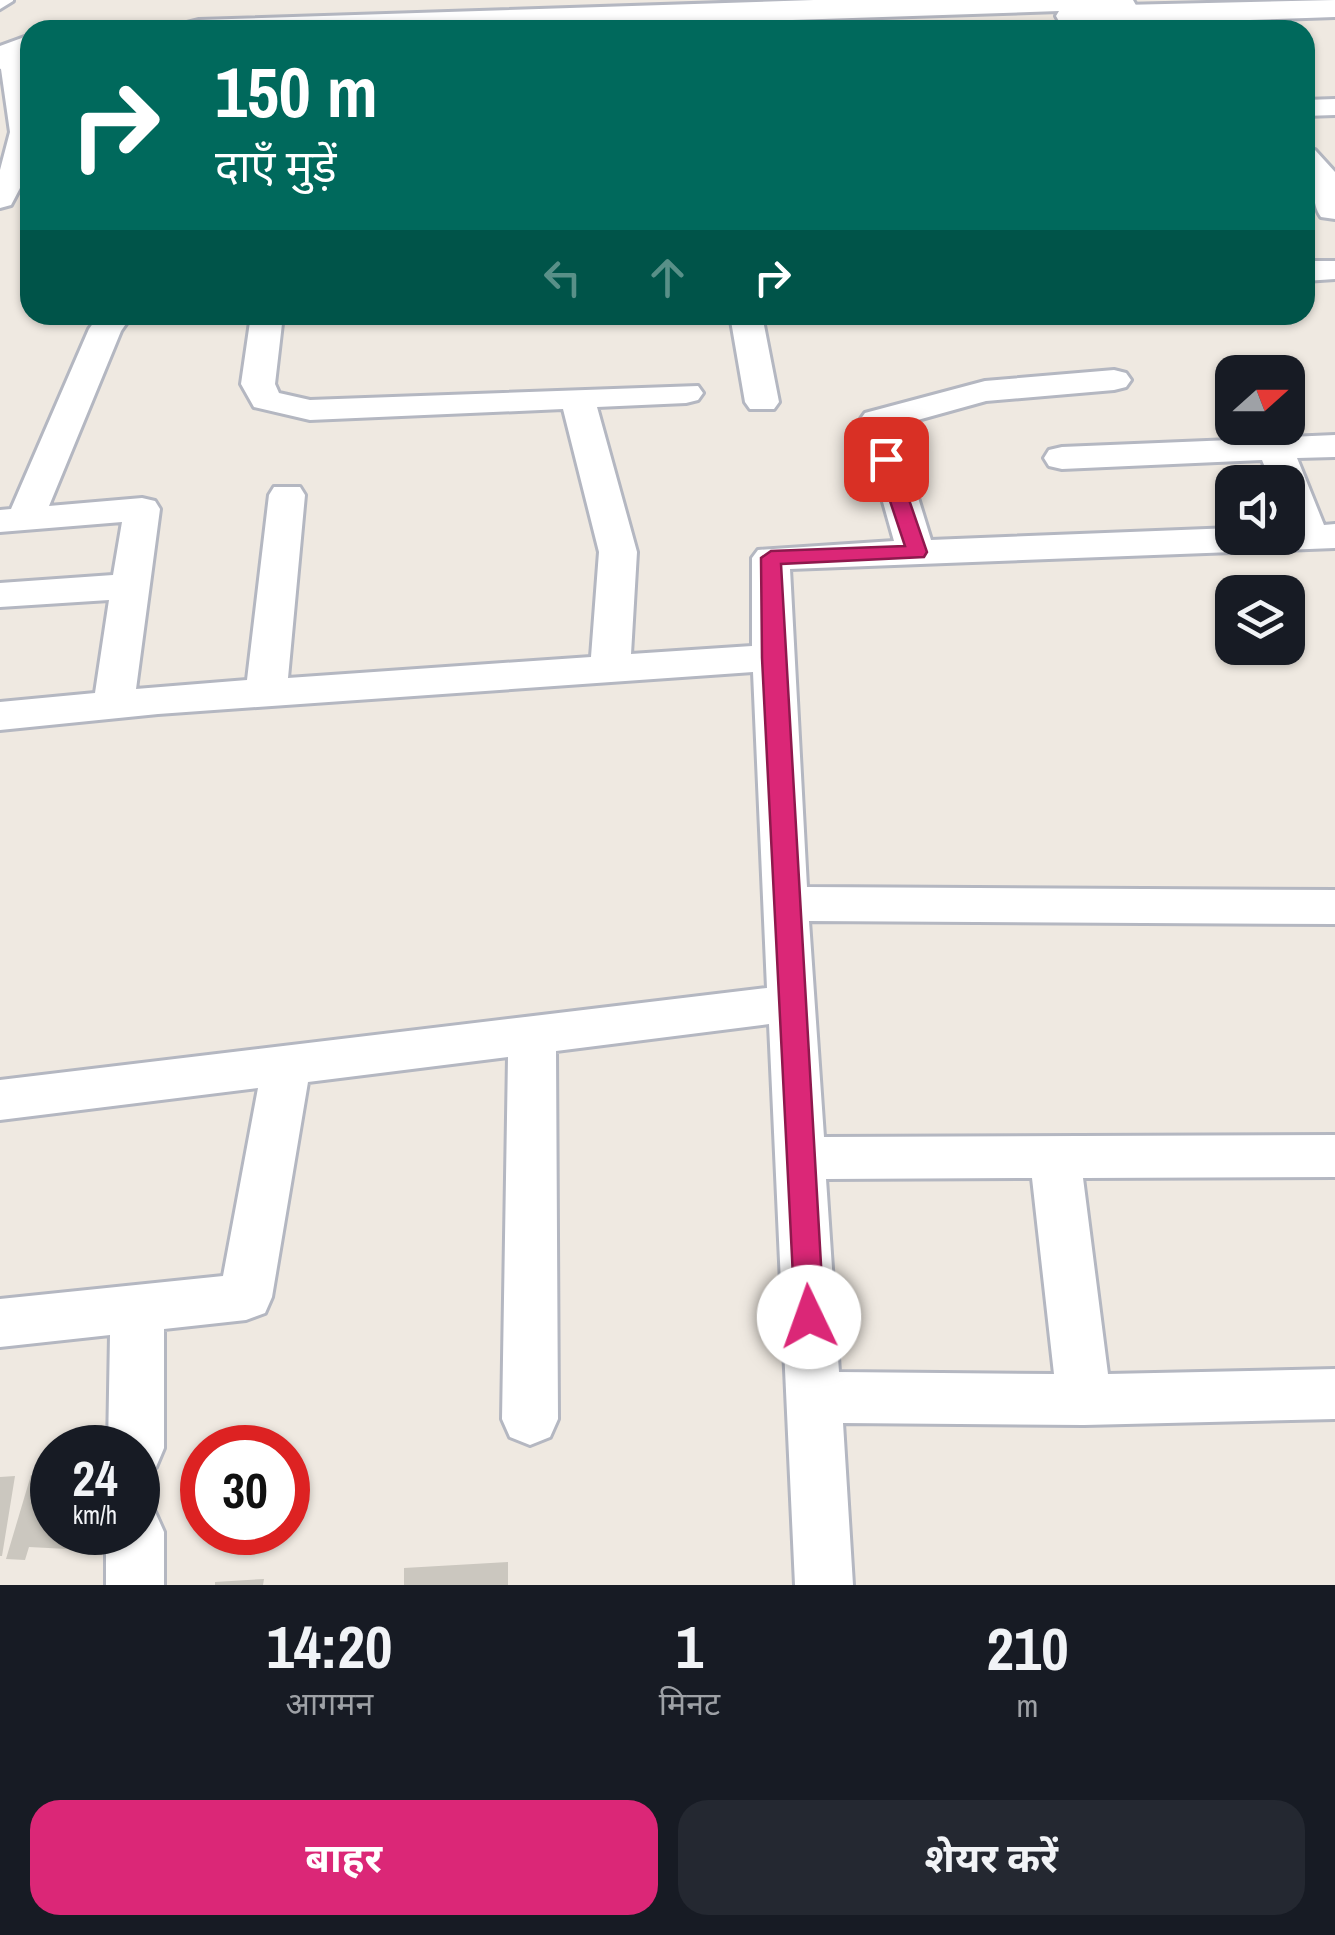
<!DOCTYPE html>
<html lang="hi">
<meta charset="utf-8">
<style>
body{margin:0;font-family:"Archivo Narrow","Noto Sans Devanagari",sans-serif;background:#242831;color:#f1f3f6;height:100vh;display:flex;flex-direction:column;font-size:38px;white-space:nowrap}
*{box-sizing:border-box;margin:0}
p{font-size:32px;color:#9ea1a6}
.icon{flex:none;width:55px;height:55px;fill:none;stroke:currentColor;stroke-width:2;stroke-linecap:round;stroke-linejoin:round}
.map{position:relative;height:1585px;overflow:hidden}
.panel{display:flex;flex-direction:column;background:#171b24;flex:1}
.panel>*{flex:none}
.top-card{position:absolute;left:20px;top:20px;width:1295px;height:305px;border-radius:30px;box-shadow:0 2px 8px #0004;background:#00695c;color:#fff;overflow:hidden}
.needle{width:65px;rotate:69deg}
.buttons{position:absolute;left:1215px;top:355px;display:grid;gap:20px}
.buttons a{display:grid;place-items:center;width:90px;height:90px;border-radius:20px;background:#171b24;box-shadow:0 2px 8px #0004;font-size:50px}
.speed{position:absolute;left:30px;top:1425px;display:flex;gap:20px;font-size:50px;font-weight:700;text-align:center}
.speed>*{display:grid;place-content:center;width:130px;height:130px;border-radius:50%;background:#171b24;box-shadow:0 2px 8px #0004;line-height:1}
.speed small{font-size:25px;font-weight:400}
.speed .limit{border:15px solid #d22;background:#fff;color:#111}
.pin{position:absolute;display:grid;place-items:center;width:85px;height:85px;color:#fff;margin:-42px;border-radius:20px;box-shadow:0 5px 15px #0006}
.me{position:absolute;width:110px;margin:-55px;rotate:357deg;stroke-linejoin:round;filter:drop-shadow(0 0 8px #0008)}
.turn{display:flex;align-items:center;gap:35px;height:210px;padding:0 30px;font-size:45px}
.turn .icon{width:130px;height:130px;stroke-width:2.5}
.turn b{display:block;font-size:70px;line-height:85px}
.lanes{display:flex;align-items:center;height:95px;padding:0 30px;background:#0003;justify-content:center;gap:50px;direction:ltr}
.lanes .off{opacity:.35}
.eta{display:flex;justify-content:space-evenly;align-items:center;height:170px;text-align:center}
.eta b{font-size:60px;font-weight:700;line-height:70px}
.primary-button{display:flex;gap:20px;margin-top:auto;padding:20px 30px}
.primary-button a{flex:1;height:115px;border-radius:30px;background:#db2777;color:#fff;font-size:40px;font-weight:700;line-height:115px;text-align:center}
.primary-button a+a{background:#242831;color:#f1f3f6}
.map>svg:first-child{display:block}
.building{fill:#cbc7bf}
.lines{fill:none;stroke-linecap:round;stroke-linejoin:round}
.minor-casing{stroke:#b4b7c1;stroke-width:6}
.tertiary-casing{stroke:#b4b7c1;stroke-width:6}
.minor{fill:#fff;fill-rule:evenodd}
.tertiary{fill:#fff;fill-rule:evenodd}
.route{fill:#db2777;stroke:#8e194d;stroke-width:2.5}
</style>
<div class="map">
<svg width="1335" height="1585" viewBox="0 0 1335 1585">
<rect width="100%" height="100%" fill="#efe9e1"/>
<path class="building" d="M31,1475l21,2v55h40l-5,18 -58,-3 -4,13 -19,-1z
M15,1476l-13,80h-2v-79z
M508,1562v23h-104v-17z
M264,1579l-1,6h-48v-3z"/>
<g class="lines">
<g class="minor-casing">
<path id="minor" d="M0,0h13v1l-13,8z
M1107,0h26l17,30h-26z
M752,18l9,2 5,10h-26l3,-10z
M14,54l10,2 6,16v97l-19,36 -11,3v-38l10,-38 -10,-70z
M1335,99v16l-30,1v-16z
M1305,147l10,3 20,22v47l-14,-2c-10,-14 -4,-28 -16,-43z
M1305,261h30v18l-30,2z
M99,315h33l-11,16 -72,175 93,-8 13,3 5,8 -24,180 111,-9 22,-185 5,-8h26l5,8 -17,183 303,-21 8,-105 -36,-143 -253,11 -56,-13 -13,-23 10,-69h32l-8,69 4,9 31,7 388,-14 5,7 -5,7 -12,3 -89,4 40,145 -6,102 121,-8v-88l6,-8 136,-9 -34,-121 5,-7 120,-32 129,-11 12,3 5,7 -5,7 -12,3 -128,11 -90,25 35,114 301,-12v10h56v-56h-17l-9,-22 -200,9 -13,-3 -5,-8 5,-8 13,-3 193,-8 -4,-11h34l4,9 46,-2v22l-38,1 27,67 11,-1v24l-545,21 17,318 528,3v34l-526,-3 15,216 511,-2v42l-252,1 25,196 227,-5v50l-251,6 -241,-2 10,162h-58l-26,-561 -213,27 2,368 -8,18 -20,8 -20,-8 -8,-18 6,-362 -200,25 -36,215 -7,16 -19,7 -82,9v119l-8,19 -18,7v-26h-30l2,-113 -110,12v-48l223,-23 35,-188 -258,32v-40l767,-92 -14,-316 -595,42 -158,16v-28l95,-9 14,-93 -109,7v-24l113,-8 9,-53 -122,10v-22l11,-1 78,-180zM1032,1178l22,196 -215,-2 -13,-193z
M730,315h32l17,87 -5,7h-24l-5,-7z
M138,1505l17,7 9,20v53h-58v-53h32z"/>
</g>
<g class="tertiary-casing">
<path id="tertiary" d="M814,0h311l-3,5 213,-5v17l-263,9 -12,-3 -4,-7 3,-5 -562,19h-314l4,-7 12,-3z
M30,35v23l-30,11v-23z"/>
</g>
<use href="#minor" class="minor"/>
<use href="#tertiary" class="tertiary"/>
</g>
<path class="route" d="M886,454l9,5 32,93 -3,5 -143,7 43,753 -5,9 -10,4 -10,-4 -4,-9 -33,-659 -1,-100 10,-7 134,-5 -29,-87z"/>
</svg>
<div class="buttons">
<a><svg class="needle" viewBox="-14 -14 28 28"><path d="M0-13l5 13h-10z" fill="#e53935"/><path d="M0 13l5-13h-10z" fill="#9ea1a6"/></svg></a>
<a><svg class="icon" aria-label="sound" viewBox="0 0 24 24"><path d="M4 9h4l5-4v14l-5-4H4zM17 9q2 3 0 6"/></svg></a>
<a><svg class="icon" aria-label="layers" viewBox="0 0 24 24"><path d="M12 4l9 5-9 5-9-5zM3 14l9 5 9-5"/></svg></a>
</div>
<div class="speed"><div>24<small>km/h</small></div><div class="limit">30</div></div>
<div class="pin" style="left:886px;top:459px;background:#d93025"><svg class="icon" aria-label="arrive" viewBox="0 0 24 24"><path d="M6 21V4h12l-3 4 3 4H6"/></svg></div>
<svg class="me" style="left:809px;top:1317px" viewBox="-20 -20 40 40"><circle r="19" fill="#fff"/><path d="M0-13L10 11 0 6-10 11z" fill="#db2777"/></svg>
<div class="top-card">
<div class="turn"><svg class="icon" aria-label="right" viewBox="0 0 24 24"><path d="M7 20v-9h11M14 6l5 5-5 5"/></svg><div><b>150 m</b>दाएँ मुड़ें</div></div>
<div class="lanes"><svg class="icon off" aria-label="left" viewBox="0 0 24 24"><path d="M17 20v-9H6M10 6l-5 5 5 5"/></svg><svg class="icon off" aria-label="ahead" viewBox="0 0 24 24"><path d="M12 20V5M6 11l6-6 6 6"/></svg><svg class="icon" aria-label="right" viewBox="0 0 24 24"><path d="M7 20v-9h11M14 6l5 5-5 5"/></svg></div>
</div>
</div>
<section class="panel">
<div class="eta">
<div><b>14:20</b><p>आगमन</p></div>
<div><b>1</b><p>मिनट</p></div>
<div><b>210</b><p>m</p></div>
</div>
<div class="primary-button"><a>बाहर</a><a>शेयर करें</a></div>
</section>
